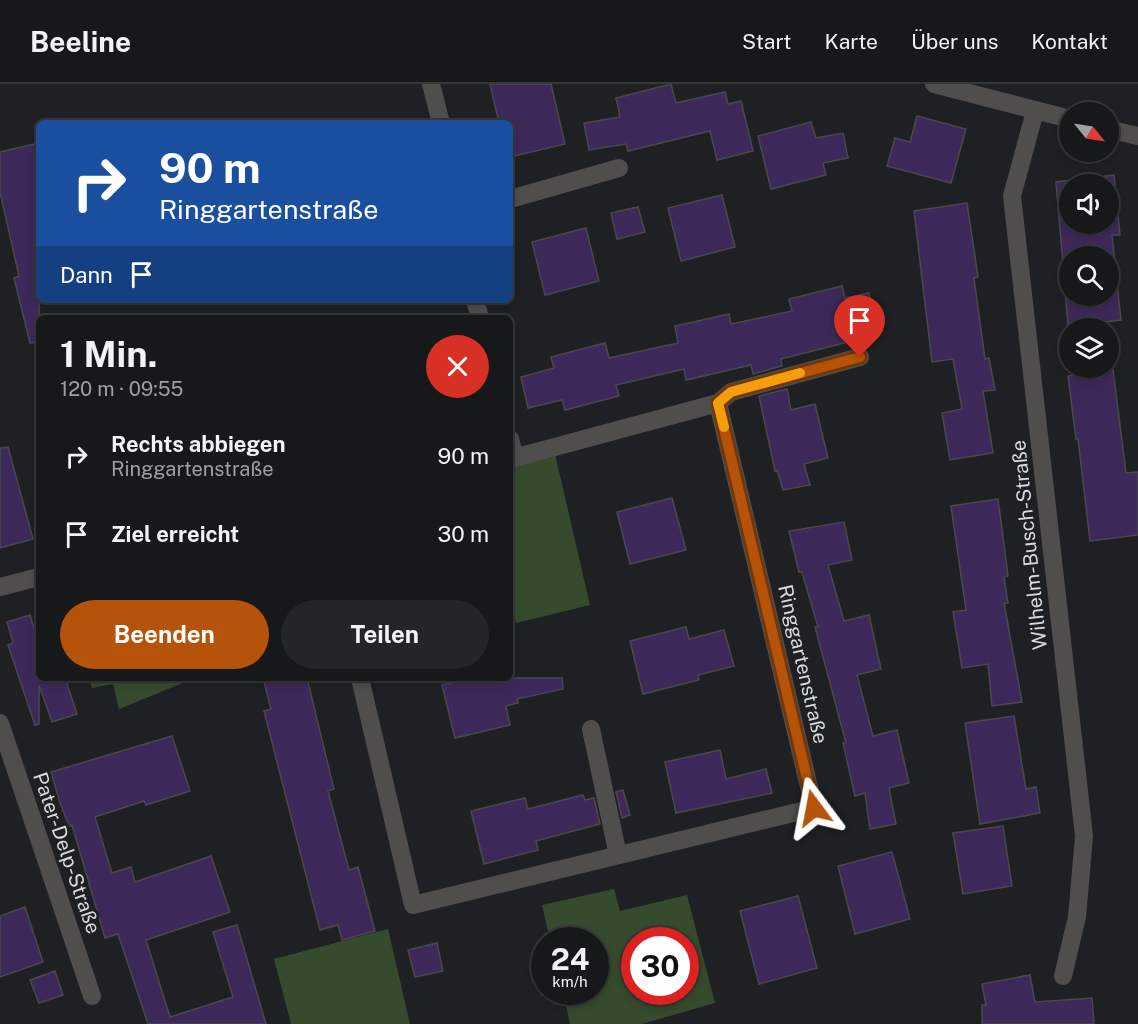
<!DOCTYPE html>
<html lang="de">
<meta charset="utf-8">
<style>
body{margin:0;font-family:"Public Sans",sans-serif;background:#242527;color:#f1f3f6;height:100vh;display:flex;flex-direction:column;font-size:22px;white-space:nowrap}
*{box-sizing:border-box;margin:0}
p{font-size:20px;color:#9ea0a2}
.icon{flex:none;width:33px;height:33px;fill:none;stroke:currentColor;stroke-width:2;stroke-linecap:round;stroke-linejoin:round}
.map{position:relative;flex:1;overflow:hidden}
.drawer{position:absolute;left:36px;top:231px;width:477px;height:366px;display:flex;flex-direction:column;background:#17181a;border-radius:9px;box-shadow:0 3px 9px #0003,0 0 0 2px #363739}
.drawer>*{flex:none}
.hud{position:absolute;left:36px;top:36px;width:477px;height:183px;border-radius:9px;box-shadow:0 3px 9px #0003,0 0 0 2px #363739;background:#1a4fa0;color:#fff;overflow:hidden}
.needle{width:39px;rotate:120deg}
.tools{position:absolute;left:1059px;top:18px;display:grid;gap:12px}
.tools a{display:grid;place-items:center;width:60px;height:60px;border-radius:50%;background:#17181a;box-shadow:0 3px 9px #0003,0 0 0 2px #363739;font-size:30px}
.speed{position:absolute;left:531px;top:843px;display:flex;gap:12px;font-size:30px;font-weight:700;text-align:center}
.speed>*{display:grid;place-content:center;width:78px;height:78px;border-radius:50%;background:#17181a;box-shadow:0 3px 9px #0003,0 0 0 2px #363739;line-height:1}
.speed small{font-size:15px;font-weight:400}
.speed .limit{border:9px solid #d22;background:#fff;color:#111}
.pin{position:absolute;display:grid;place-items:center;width:51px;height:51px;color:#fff;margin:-62px -26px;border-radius:50% 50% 50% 0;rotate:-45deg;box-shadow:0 0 6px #0007}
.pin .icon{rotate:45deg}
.me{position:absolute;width:66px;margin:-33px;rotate:347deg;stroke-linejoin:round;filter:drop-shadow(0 0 4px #0008)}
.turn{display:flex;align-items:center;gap:21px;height:126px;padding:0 24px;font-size:27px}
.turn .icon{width:78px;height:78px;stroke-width:2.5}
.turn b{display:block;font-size:42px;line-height:51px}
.then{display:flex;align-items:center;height:57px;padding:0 24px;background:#0003;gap:12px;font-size:22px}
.round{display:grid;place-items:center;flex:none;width:63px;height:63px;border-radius:32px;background:#242527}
.head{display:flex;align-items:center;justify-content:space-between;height:102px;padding:0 24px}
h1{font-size:36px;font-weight:700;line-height:45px}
.button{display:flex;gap:12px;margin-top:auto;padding:12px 24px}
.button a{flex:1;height:69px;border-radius:36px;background:#b45309;color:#fff;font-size:24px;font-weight:700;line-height:69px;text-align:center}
.button a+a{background:#242527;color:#f1f3f6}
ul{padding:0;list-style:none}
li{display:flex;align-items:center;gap:18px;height:78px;padding:0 24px}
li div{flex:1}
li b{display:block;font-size:22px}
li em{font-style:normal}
header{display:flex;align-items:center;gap:36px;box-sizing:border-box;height:84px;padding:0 30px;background:#17181a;border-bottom:2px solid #363739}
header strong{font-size:28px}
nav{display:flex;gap:33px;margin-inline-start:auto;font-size:21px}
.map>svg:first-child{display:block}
.green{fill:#364a2d;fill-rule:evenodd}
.building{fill:#3d2959;stroke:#4a484d;stroke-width:1.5;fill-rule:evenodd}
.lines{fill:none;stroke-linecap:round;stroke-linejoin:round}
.minor{stroke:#4f4e4c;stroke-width:18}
.route-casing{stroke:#753606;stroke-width:15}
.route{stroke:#b45309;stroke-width:10}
.slow{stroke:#f59e0b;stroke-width:10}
.labels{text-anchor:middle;stroke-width:6;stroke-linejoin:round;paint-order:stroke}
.street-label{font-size:20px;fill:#dadbdd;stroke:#1f2023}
</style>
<header>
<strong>Beeline</strong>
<nav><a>Start</a><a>Karte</a><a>Über uns</a><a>Kontakt</a></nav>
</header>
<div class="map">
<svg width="1138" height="940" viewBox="0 0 1138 940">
<rect width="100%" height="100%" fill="#1f2023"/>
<path class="green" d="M555,370l35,151 -74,18 -6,-26v-132z
M89,594h106l-76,31 -6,-25 -21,4z
M614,805l6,22 67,-16 28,108 -73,21h-72l-7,-32h33v-52h-46l-8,-35zM634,856h52v52h-52z
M388,845l22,95h-119l-17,-65z"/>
<path class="building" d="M490,0h61l14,60 -55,13v-34h-11z
M671,0l5,19 49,-11 3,12 13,-3 12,50 -36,9 -7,-29 -82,20 -2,-7 -37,6 -5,-27 36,-6 -4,-19z
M917,32l49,13 -15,54 -64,-17 8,-28 15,4z
M811,38l5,16 27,-5 5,25 -25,5 3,12 -55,14 -13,-53z
M39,59v199l-9,1 -16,-65 5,-2 -19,-84v-40z
M1114,91l6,60h-8l9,85 -53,6 -12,-144zM1070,100h38v40h-38zM1070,172h38v40h-38z
M722,111l13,52 -54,14 -13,-53z
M967,119l11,74 -4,1 11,81 4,-1 6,32 -12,1 10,62 -43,7 -8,-47 20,-4 -9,-50 -21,3 -18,-151z
M638,123l7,25 -28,7 -6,-26z
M586,144l13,53 -54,14 -13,-53z
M842,202l3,12 24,-5 6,28 -23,4 4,15 -75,19 1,7 -29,8 -2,-9 -65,15 -2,-11 -68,16 3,11 -54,14 -3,-10 -34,8 -7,-31 33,-9 -3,-11 54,-14 4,15 69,-15 -3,-17 54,-12 2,10 61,-13 -3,-12z
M1113,286l13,103 12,-1v63l-48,6 -12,-102h-2l-8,-63z
M787,305l4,21 24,-6 13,54 -24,6 6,21 -27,5 -6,-20 -2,1 -16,-75z
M8,363l25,92 -33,9v-100z
M672,414l14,52 -56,14 -13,-52z
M998,415l10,77 -4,1 4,26h-4l18,99 -30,4 -4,-42 -26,4 -9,-56 13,-2 -15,-104z
M844,438l8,38 -24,5 16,56 25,-6 12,54 -24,6 16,61 24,-6 12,53 -20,5 7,36 -26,5 -5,-36 -10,3 -12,-53h3l-31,-116h3l-16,-55h-3l-10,-41z
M30,531l9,29v34h26l12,36 -25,8 -13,-37v39l-4,1 -27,-80 5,-2 -6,-21z
M686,543l3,12 35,-9 10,36 -36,9 1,5 -56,14 -13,-53z
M263,594h44l27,111 -6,2 21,79 9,-3 17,64 -33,9 -4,-15 -18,5 -56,-219 7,-2z
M472,594h90l1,11 -46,10 1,4 -12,3 4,19 -55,13 -13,-53z
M1014,632l12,73 10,-2 4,26 -60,11 -15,-101z
M172,652l18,55 -44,14 -2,-4 -49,16 17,56 19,-6 4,15 76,-26 19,56 -84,28 24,77 63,-20 -20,-65 24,-7 29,99h-118l-30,-90 -13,4 -33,-113 -3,1 -10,-26 -8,-28z
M720,666l6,29 40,-10 6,24 -96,20 -11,-51z
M623,706l7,25 -8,3 -6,-26z
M583,711l2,5 9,-2 6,26 -64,17 2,9 -54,14 -13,-53 54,-13 3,11z
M1003,742l9,60 -49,8 -10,-61z
M892,768l18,67 -55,15 -17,-68z
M798,812l19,72 -58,16 -19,-73z
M25,823l18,55 -43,15v-61z
M437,859l6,28 -28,6 -7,-27z
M55,887l8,24 -24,8 -9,-23z
M1030,891l5,27 57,-4 2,26h-112v-19h4l-4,-21z"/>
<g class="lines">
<path class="minor" d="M431,0l10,39
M934,0l136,35
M1035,27l-23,85 72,640 -7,81 -14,59
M1108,45l30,7
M510,115l109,-31
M475,216l5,18
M718,319l13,-11 129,-35
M510,355l5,19
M0,503l39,-10
M360,594l53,227 401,-97 -96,-405 -208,56
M0,639l92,273
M591,645l27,126"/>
</g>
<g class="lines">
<g class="route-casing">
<path id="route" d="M814,724l-96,-405 13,-11 129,-35"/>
</g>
<use href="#route" class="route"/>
<path class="slow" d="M724,343l-6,-24 13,-11 69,-19"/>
</g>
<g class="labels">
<g class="street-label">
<text transform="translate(1029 461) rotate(-96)" y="7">Wilhelm-Busch-Straße</text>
<text transform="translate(803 580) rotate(77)" y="7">Ringgartenstraße</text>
<text transform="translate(67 769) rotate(71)" y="7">Pater-Delp-Straße</text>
</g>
</g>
</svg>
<div class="tools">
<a><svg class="needle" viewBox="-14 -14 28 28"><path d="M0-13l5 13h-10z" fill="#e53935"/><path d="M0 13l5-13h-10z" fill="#9ea0a2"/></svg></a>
<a><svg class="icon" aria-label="sound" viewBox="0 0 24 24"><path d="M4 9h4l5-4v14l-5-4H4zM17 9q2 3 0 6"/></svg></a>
<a><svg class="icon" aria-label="search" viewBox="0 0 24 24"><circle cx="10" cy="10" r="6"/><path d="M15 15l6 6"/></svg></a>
<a><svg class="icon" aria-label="layers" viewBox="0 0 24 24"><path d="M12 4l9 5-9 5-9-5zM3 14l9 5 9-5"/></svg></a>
</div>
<div class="speed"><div>24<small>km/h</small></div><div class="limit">30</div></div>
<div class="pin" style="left:860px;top:273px;background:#d93025"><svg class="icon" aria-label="arrive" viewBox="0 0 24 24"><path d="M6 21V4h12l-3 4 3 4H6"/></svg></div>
<svg class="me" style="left:814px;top:724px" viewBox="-20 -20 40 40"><path d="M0-17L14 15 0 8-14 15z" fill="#b45309" stroke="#fff" stroke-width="4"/></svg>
<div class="hud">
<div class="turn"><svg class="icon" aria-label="right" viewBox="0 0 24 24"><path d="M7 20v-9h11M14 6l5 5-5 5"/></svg><div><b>90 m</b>Ringgartenstraße</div></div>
<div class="then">Dann<svg class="icon" aria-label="arrive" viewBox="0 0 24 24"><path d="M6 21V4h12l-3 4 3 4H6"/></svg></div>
</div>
<section class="drawer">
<div class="head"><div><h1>1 Min.</h1><p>120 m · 09:55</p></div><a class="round" style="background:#d93025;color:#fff"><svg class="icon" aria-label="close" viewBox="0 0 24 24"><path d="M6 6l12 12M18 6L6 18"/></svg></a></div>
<ul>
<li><svg class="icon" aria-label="right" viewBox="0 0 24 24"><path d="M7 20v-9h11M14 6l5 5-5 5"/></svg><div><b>Rechts abbiegen</b><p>Ringgartenstraße</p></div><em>90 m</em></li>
<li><svg class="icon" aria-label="arrive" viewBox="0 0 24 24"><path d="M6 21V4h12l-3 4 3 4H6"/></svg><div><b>Ziel erreicht</b></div><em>30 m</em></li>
</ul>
<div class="button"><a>Beenden</a><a>Teilen</a></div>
</section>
</div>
